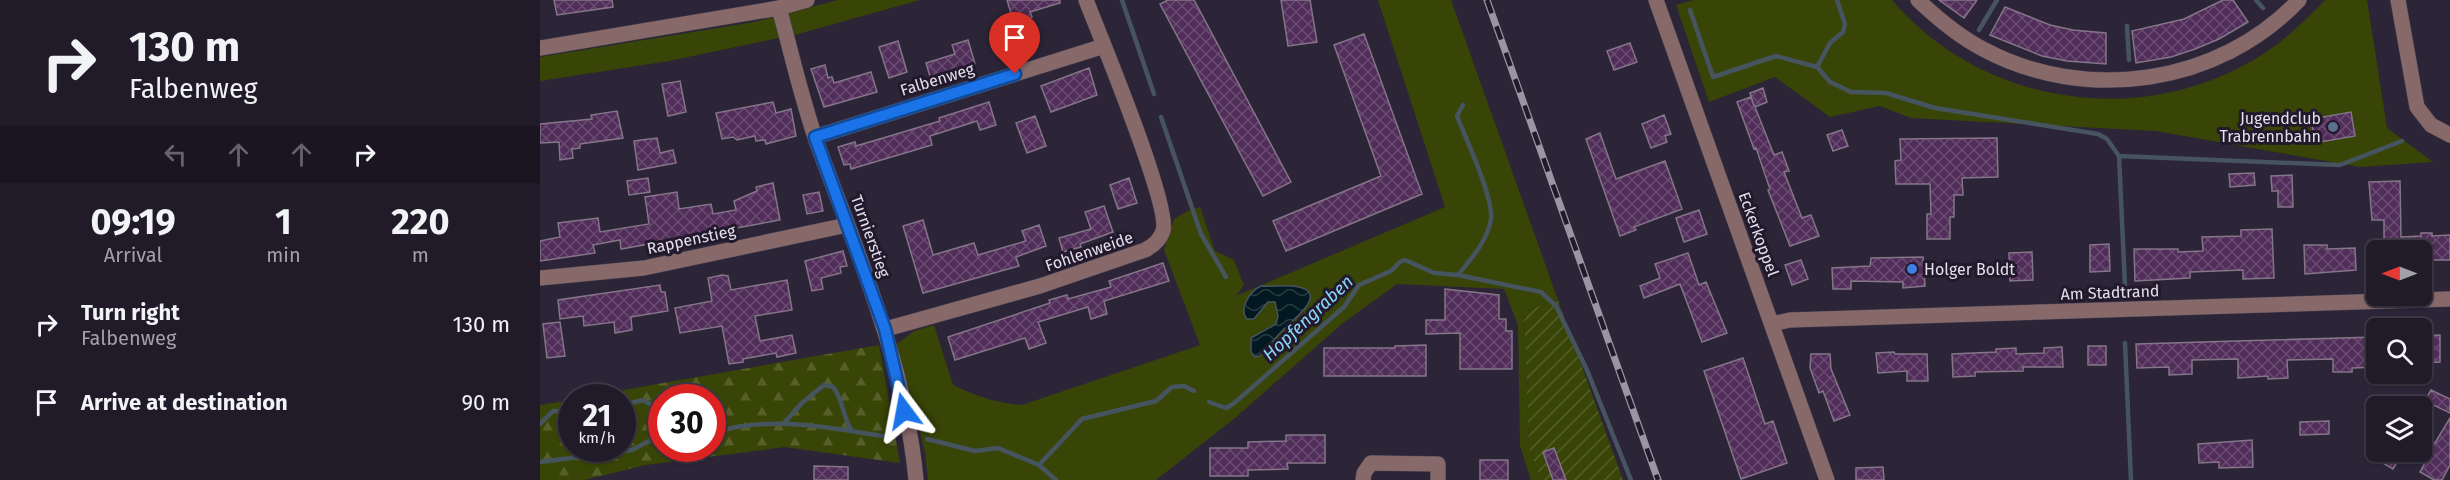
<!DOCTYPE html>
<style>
body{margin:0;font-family:"Fira Sans",sans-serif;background:#292431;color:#f1f3f6;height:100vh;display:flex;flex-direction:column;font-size:22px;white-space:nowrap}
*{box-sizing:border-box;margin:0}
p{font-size:20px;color:#a2a1a8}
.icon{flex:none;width:33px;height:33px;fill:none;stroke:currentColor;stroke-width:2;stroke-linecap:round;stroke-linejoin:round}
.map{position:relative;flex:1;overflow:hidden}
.details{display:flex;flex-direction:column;background:#211b29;width:540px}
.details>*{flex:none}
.banner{background:#211b29;color:#f1f3f6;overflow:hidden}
.needle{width:39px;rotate:270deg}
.fabs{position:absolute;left:1826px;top:240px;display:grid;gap:12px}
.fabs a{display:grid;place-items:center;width:66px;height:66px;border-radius:9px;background:#211b29;box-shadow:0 2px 4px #0004,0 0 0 2px #3e3946;font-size:30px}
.speed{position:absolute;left:18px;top:384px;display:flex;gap:12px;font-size:30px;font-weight:700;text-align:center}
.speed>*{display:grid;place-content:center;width:78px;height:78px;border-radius:50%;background:#211b29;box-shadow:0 2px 4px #0004,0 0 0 2px #3e3946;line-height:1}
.speed small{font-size:15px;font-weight:400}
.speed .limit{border:9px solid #d22;background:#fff;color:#111}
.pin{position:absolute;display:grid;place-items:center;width:51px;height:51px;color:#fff;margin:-62px -26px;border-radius:50% 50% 50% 0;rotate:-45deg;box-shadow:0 0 6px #0007}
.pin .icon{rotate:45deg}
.me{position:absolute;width:66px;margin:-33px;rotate:347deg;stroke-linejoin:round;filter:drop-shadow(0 0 4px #0008)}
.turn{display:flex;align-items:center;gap:21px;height:126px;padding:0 30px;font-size:27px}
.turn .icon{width:78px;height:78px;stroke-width:2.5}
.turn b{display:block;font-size:42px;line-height:51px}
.lanes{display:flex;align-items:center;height:57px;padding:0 30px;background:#0003;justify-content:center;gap:30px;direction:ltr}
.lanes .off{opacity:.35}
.eta{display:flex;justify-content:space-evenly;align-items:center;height:102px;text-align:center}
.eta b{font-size:36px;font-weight:700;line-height:42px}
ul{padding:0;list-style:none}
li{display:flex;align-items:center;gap:18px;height:78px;padding:0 30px}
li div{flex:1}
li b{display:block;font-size:22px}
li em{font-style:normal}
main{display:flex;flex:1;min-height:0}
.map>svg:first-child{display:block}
.green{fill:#394506;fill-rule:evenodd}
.forest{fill:url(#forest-firs);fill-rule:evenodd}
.garden{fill:url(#garden-furrows)}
.water{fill:url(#water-waves);stroke:#46545f;stroke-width:1.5}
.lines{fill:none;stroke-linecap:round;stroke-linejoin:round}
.stream{stroke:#46545f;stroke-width:4.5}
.building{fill:url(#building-cross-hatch);stroke:#857589;stroke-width:1.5}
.minor-casing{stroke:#494254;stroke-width:16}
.minor{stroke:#876969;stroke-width:15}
.rail-casing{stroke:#9a94a3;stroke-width:7}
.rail{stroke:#221a2c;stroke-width:4.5;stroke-dasharray:14;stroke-linecap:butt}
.route-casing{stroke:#114b97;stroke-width:15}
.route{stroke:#1a73e8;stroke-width:10}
.service-dot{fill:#5c6f8a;stroke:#221a2c;stroke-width:2}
.shop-dot{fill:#3f7fe0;stroke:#221a2c;stroke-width:2}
.labels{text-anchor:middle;stroke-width:6;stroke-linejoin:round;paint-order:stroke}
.street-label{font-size:16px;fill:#e4dfec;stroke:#221a2c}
.poi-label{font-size:16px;fill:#e4dfec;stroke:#221a2c;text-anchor:end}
.water-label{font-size:18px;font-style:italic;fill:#88d6fb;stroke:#221a2c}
</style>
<main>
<section class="details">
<div class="banner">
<div class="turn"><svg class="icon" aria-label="right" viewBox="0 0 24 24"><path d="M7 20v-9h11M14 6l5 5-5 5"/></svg><div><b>130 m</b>Falbenweg</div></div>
<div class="lanes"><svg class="icon off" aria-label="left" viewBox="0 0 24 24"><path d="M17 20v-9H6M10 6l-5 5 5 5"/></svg><svg class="icon off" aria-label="ahead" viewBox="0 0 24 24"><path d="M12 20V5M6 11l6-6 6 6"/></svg><svg class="icon off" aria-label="ahead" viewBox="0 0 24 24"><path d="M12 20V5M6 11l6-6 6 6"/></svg><svg class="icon" aria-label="right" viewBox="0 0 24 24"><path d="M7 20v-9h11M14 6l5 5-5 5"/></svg></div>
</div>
<div class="eta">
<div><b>09:19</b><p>Arrival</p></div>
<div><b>1</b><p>min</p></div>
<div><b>220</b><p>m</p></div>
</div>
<ul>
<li><svg class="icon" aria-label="right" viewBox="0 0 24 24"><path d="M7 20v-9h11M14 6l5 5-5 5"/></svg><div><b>Turn right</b><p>Falbenweg</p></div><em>130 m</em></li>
<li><svg class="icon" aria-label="arrive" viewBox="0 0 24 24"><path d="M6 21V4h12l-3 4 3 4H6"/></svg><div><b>Arrive at destination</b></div><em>90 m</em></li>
</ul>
</section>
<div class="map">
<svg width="1910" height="480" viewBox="0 0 1910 480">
<defs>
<pattern id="forest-firs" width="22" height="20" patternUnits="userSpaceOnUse" patternTransform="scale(1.5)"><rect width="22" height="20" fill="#394506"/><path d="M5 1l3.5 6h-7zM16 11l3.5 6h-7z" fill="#565f2a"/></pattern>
<pattern id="garden-furrows" width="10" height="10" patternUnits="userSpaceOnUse" patternTransform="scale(1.5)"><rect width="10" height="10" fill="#394506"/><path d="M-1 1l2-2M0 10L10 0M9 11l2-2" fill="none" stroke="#565f2a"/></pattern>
<pattern id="water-waves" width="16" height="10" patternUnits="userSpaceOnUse" patternTransform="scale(1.5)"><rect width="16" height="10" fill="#031922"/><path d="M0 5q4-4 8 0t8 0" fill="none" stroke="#283a42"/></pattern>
<pattern id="building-cross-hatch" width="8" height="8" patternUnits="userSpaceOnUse" patternTransform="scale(1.5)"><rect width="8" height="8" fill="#512d59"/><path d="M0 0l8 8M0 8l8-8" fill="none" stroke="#6a4b71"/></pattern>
</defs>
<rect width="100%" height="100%" fill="#2c2437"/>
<path class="green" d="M298,0h82l-122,34 -129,27 -129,20v-24l214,-35z
M838,0h73l107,300 -34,11 5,138 12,31h-10l-11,-34 -2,-121 -14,-36 -107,-5 -54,39 -108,95 -79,62h-228l-3,-28 -28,-108 17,-13 20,-6 19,60c23,11 43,18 69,20l178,-60 -36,-95 10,-31 14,-8 12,-4 15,44 19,9 10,25 -8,11 209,-89zM721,286l7,1 36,25 -17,14 -27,30 3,-26 13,-6 2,-8 -3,-14 -7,-1 -5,6h-21l12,-18z
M1154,0h198c91,106 249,130 368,56 24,-15 45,-35 65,-56h42l20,128 46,34 -73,5 -204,-36 -245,-13 -31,-12 -50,11 -55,-40 -66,25 -33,-97z"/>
<path class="forest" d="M339,345l21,118 -115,-16 -139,18 -62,15h-44v-75l31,-5 1,48h50v-50l-38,-1zM122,398h50v50h-50z"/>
<path class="garden" d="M1018,300l65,180h-82l-12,-31 -5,-138z"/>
<path class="water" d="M721,286c12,1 26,-2 38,1 29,7 -6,33 -14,41 -9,9 -17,18 -25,28l-5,1 -4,-5v-14l25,-14 2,-8 -3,-14h-7l-14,17h-7c-9,-10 3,-28 14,-33z"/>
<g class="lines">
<path class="stream" d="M582,0l32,94
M1716,0l7,8
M1150,10l23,67 63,-21 41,11 13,15 21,10 35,1 49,15 163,26 9,5 12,17
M1587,26l2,34
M1439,30l18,-30
M1277,67l13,-24 13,-11 2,-8 -8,-24
M621,117l40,117 25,43
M918,275c13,-16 30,-35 33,-56 2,-23 -25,-80 -34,-103l6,-11
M1585,286l-6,-130 221,9 62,-24
M1585,343l6,137
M669,402l17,6 7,-4 111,-97 15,-22 32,-14 9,-9 5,-2 29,13 24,2 83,17 15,14 31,64 44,110
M82,405l21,-5 10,6 9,11
M0,424l13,-13h7l12,7
M243,424l20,-22 21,-17 9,2c11,13 9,30 19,44
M172,433c11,-3 22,-6 32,-7 48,-7 98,4 145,11
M387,439l48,12 23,-3 41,17 17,15
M0,462l92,-12 17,-9 13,-1
M499,465l43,-46 74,-18 16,-14 12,-1 10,5"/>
</g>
<path class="building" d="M14,0h58l1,7 -56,8z
M467,0h53v3l-30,9 2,5 -18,6z
M628,0h26l97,182 -28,14 -103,-192z
M741,0h29l7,42 -29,4z
M1399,0h38l-13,18z
M1683,0h10l15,22 -29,17 -24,10 -24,8 -35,6 -4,-32 52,-12z
M1465,7l45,18 23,5 33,3v31l-39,-3 -25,-5 -52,-21z
M824,34l58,160 -136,57 -13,-30 108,-45 -47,-131z
M428,40l7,24 -31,10 1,5 -13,4 -6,-20 29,-9 -3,-9z
M358,41l9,31 -18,6 -10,-31z
M1090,43l7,19 -23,8 -7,-19z
M285,65l3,13 4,-1 2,6 37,-11 6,20 -53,15 -13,-38z
M549,68l8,27 -46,17 -10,-26z
M140,81l6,31 -18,4 -6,-32z
M1223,88l4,14 -12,5 19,48 8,-3 7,19 -5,1 18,46 9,-3 8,21 -29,10 -22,-56 2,-1 -14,-41 -2,1 -17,-47 14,-5 3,9 -4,-13z
M233,102l3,11 15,-4 5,27 -30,8 -1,-4 -9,1 -1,-5 -18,4 -4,-3 -11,2 -6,-26z
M449,102l7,23 -16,5 -3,-9 -47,15 2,9 -81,24 -1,-5 -6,1 -6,-18 17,-5 1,4 37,-11 47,-14 -1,-3z
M77,111l6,27 -43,6v4l-8,1 1,9 -13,2 -1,-18 -19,1v-19l52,-5 -1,-4z
M1811,112l4,24 -40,7 -4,-24z
M1124,115l7,19 -6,2 2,6 -16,6 -9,-24z
M495,116l11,30 -19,7 -11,-30z
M1302,130l6,16 -15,5 -6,-16z
M1060,133l16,46 49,-18 17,48 -48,18 2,3 -16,6 -34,-97z
M117,138l3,15 13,-3 3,13 -38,7 -4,-29z
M1457,138l1,39 -36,1 1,17h-9v22h-4v22h-23v-25h4l-1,-30h-34l-1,-23 6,-1 -1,-21z
M1714,173l1,12 -25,2 -1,-13z
M1752,175l1,32h-15v-16h-6l-1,-15z
M108,178l2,14 -21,3 -2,-14z
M589,178l8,25 -19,6 -8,-24z
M1860,181l1,56 20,-1v-3h11v3l18,-1v25h-18l1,10h-12v-20h-37v-30h-12l-3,-38z
M233,183l7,37 -159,29 -1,-9 -27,5 2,8 -55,8v-20l20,-4 -2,-14 40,-5 2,14 49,-8 -4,-27 32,-5 2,17 32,-5 2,10 23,-4 -2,-9 23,-10 -1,-4z
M279,192l4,19 -16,3 -4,-19z
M564,206l9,26 -33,12 1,3 -18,5 -4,-14 32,-9 -6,-17z
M1159,210l8,24 -23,8 -8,-24z
M383,220l10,35 41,-12 4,12 48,-14 -4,-10 17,-6 7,21 -30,11 3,9 -96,27 -20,-67z
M1732,229l2,49 -31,1v-9l-53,2v6l-55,3 -1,-32h44v3l25,-1 -1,-14 39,-1v-6z
M1569,244l1,27 -20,1v-27z
M1764,245h23v4l28,-1 1,22 -51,4z
M303,251l4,15 -7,1 1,6 -20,5 2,11 -11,2 -7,-30z
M1492,252l1,28 -23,1 -1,-28z
M1148,253l11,32 7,-3 21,51 -25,9 -22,-58 -36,14 -4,-12 20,-8 -5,-14z
M1383,257l2,29 -22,2v-6l-52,-1v8h-18l-1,-21 38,-2 1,-8z
M1261,260l7,19 -16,6 -7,-20z
M623,263l6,18 -65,20 3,13 -16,5 -3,-12 -50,15 8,21 -17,6 -4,-11 -70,22 -7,-23 102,-34 -1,-3 18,-5 1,4 43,-12 -2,-6z
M182,275l6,1 3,14 56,-10 5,30 -37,6 5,25 32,-6 4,18 -19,4 -1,-4 -33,6v3l-14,2 -7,-38 -42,7 -5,-25 37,-7 -4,-23z
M120,285l1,7h4l3,19 -37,6 1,13 -17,3 -1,-11 -30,4 -1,-10 -23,3 -2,-19z
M905,289l54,6v24h7v12h6v38h-52v-36l-34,1v-14h19z
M20,322l5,34 -18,2 -4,-34z
M1900,335v27l-19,1v-27z
M1836,337v30l-24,1v4h-19v-13l-46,1 1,18 -20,1v-3l-30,2v-19l-46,1v14l-23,1v-8l-32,1 -1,-24z
M886,345v31h-102v-28h71v-2z
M1548,346h18v19h-18z
M1522,347l1,20h-40v4l-48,1v4l-22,1 -1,-23 44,-2v-3l20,-1v6l28,-1v-5z
M1354,352l1,2h32l1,27h-21v-10l-29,2 -2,-20z
M1271,354h19l1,15 19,46 -16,6 -11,-30 -4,2 -9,-25z
M1203,358l22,66 8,-3 14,42 -46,16 -37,-108z
M1891,390l19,9v14l-25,-12z
M1910,418v47l-8,15h-8l-14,-8 6,-11 -5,-3v-22l14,7z
M1789,421v13l-29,1v-13z
M746,435h39v28h-38l1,6 -40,1v6h-38v-28h38v-6l38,-1z
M1712,440l1,27 -34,1v-6l-20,1 -1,-19z
M1014,448l12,32h-13l-10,-28z
M1847,452h16l-10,17 -12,-7z
M940,460h28v20h-28z
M274,466l34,1v13h-34z
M1343,467l1,13h-28v-12z"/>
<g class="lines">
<g class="minor-casing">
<path id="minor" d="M1116,0l171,480
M1378,0c20,19 40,36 65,49 102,55 236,36 316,-49
M1858,0l19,107 14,18 19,10
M239,8c12,43 22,89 37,132 40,111 89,221 100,340
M0,48l239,-40 28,-8
M275,137l289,-91
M0,278l104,-10 203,-43
M1232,324l18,-4 660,-21
M346,329l154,-43 105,-36c8,-4 15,-10 18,-19 8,-25 -64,-197 -77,-231
M823,480l1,-7 7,-10 67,1v16"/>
</g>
<use href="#minor" class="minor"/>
<g class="rail-casing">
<path id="rail" d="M947,0l171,480"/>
</g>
<use href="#rail" class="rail"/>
</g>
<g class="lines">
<g class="route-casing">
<path id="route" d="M364,411l-19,-82 -70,-192 200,-63"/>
</g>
<use href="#route" class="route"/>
</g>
<circle class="service-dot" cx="1793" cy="127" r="6"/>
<circle class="shop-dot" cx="1372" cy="269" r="6"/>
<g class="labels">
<g class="street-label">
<text transform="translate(397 79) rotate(-17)" y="6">Falbenweg</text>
<text transform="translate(1219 234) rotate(70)" y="6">Eckerkoppel</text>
<text transform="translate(331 236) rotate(70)" y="6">Turnierstieg</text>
<text transform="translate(151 239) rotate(-12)" y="6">Rappenstieg</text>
<text transform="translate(549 251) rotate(-19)" y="6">Fohlenweide</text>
<text transform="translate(1570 292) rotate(-2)" y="6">Am Stadtrand</text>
</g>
<g class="poi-label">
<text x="1781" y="124">Jugendclub<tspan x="1781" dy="18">Trabrennbahn</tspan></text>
<text x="1384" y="275" text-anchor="start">Holger Boldt</text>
</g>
<g class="water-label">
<text transform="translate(768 318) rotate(-43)" y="6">Hopfengraben</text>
</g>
</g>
</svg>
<div class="fabs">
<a><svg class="needle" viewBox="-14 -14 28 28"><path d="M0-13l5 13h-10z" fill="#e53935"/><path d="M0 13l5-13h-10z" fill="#a2a1a8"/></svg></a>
<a><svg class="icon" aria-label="search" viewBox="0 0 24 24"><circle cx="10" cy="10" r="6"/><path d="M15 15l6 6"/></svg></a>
<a><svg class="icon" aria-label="layers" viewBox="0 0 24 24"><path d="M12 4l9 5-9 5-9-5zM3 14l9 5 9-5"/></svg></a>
</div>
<div class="speed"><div>21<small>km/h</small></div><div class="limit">30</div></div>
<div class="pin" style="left:475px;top:74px;background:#d93025"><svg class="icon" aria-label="arrive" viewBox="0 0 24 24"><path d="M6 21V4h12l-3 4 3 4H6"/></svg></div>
<svg class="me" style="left:364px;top:411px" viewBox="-20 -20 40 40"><path d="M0-17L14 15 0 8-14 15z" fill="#1a73e8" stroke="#fff" stroke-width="4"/></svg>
</div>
</main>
